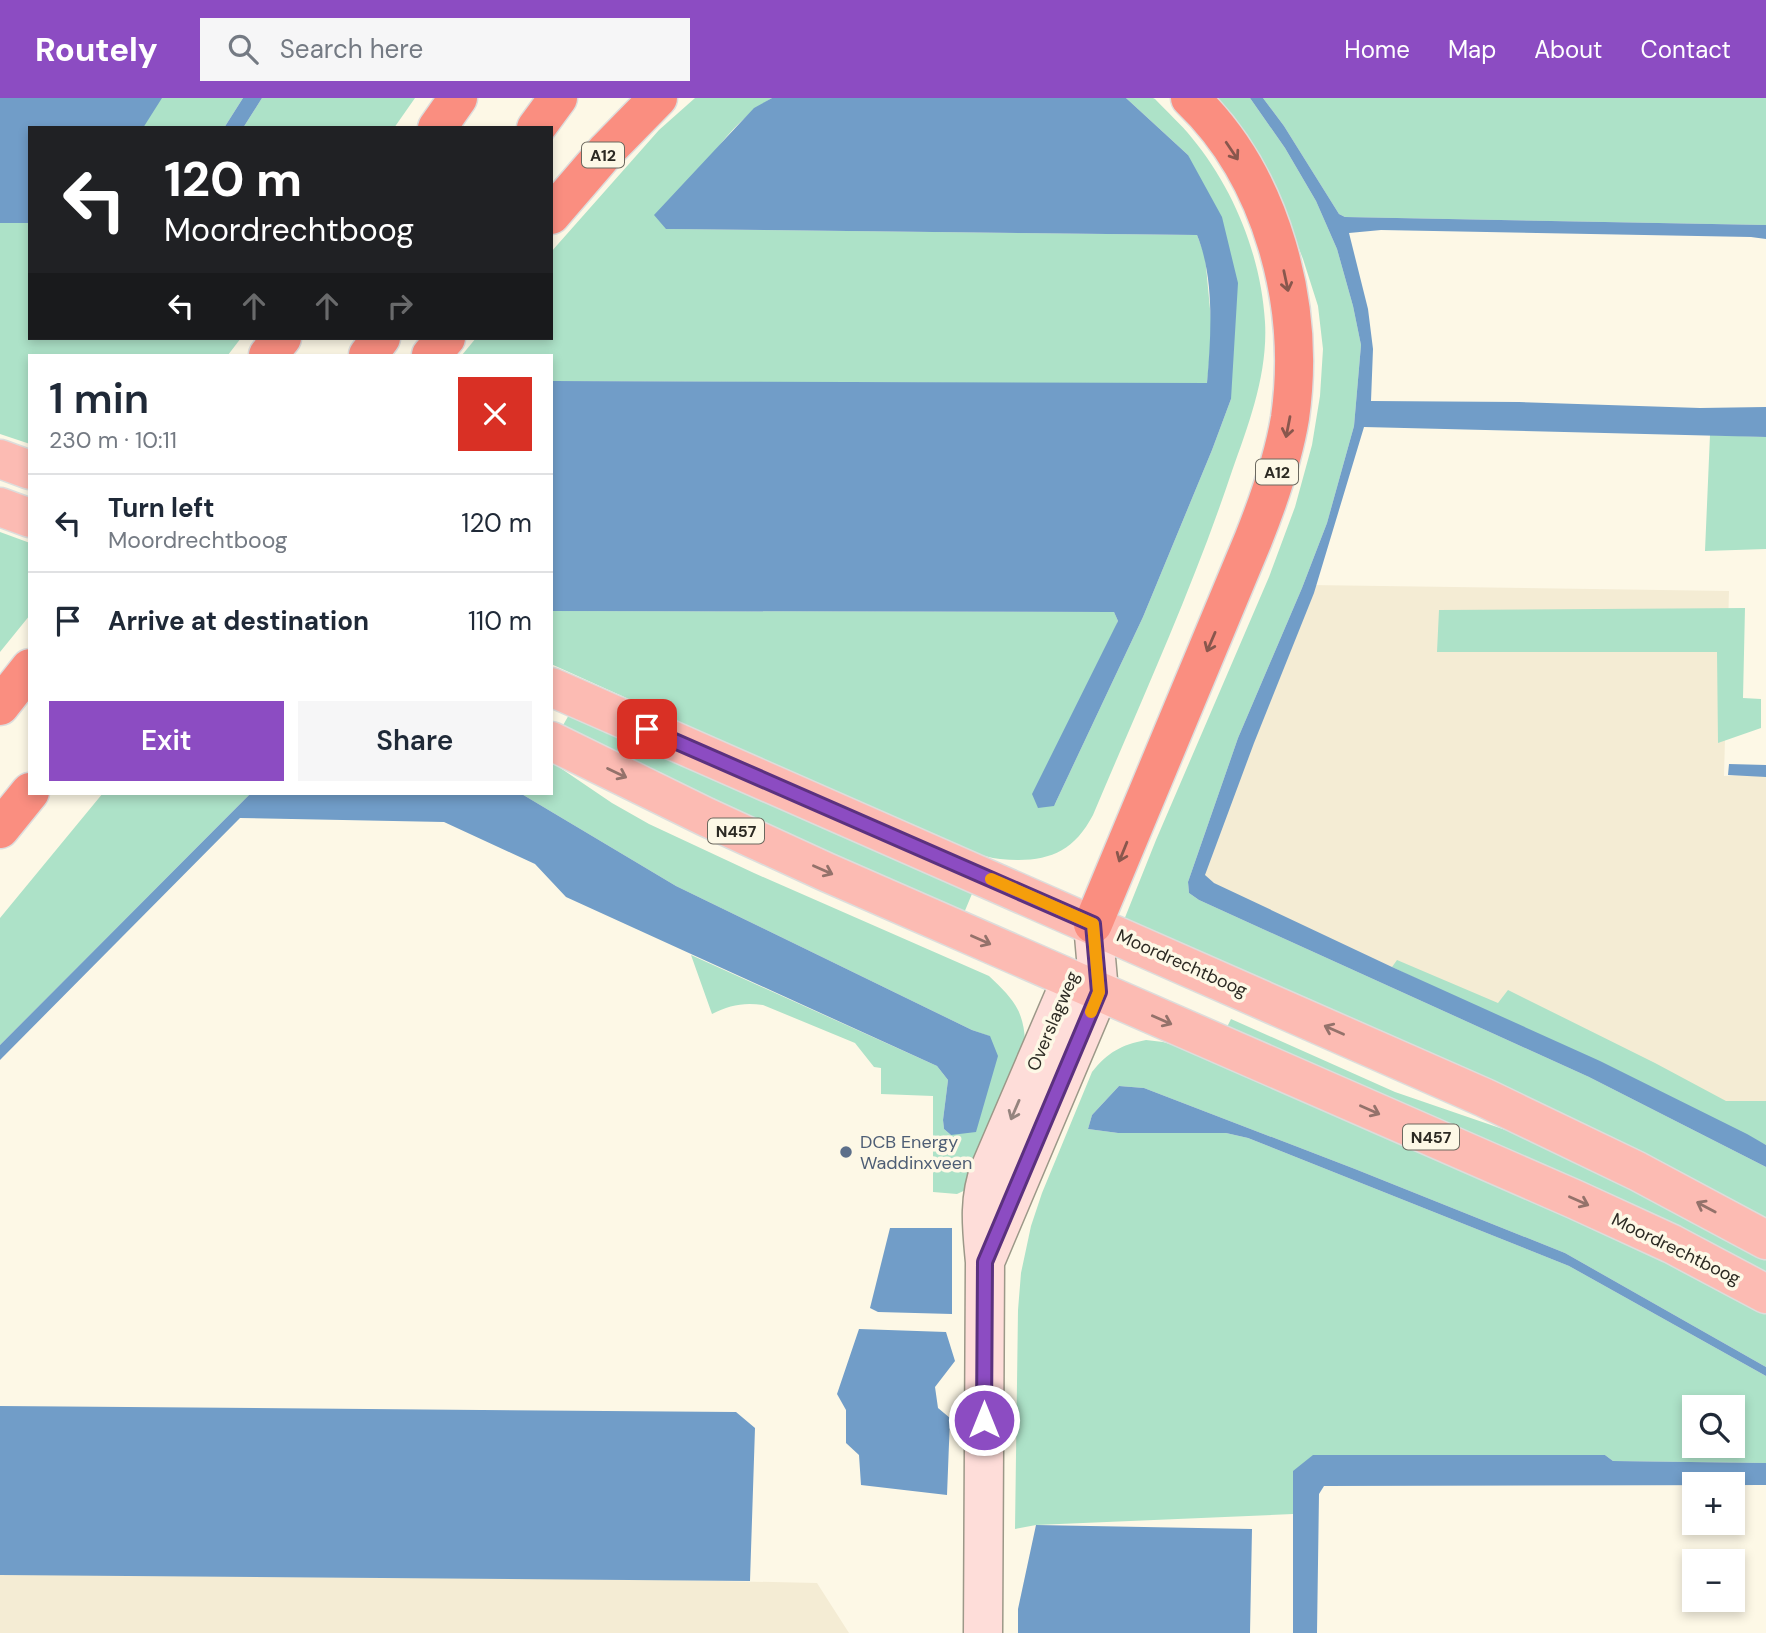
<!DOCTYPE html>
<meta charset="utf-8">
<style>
body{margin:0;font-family:"DM Sans",sans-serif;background:#f6f6f7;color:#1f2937;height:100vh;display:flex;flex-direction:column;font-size:26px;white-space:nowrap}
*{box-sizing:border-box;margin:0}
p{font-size:23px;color:#747a83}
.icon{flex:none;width:38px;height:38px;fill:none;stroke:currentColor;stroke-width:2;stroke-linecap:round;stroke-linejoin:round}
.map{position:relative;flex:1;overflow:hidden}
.side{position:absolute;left:28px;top:256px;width:525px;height:441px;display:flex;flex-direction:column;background:#fff;border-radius:0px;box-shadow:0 4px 10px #0003}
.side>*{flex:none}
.banner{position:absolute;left:28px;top:28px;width:525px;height:214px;border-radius:0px;box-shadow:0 4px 10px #0003;background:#202124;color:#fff;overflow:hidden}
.fabs{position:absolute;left:1682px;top:1297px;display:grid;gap:14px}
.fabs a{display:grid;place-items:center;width:63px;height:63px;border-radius:0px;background:#fff;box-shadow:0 4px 10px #0003;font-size:35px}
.pin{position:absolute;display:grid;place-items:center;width:60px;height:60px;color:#fff;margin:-30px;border-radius:14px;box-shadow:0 4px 10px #0006}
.me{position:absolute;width:77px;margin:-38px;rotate:0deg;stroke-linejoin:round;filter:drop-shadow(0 0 5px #0008)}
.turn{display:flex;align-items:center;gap:24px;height:147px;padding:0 21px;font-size:32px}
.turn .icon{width:91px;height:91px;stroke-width:2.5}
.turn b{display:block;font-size:49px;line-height:60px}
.lanes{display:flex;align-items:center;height:66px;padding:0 21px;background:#0003;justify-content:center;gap:35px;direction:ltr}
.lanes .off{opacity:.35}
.round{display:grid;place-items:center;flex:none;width:74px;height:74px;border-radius:0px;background:#f6f6f7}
.overview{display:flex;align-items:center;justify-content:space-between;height:119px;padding:0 21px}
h1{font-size:42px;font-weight:600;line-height:52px}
.action{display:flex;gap:14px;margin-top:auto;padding:14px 21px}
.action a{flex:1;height:80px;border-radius:0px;background:#8c4cc2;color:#fff;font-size:28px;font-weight:600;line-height:80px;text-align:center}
.action a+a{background:#f6f6f7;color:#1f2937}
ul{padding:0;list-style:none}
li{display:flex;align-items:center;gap:21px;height:98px;padding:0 21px;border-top:2px solid #e0e1e3}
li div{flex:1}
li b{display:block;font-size:26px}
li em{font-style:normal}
header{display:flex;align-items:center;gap:42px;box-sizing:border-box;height:98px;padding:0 35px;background:#8c4cc2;color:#fff}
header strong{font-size:33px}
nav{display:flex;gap:38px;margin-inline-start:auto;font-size:24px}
.search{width:490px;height:63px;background:#f6f6f7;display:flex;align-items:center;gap:18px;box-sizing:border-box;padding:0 24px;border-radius:0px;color:#747a83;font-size:26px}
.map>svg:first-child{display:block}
.built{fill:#f4ecd4}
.green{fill:#ade2c8;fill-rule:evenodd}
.water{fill:#719dc8}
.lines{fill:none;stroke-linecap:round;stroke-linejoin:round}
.secondary-casing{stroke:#9c9888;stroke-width:41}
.primary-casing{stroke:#dddddc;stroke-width:41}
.highway-casing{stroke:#dddddc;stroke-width:41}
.secondary{stroke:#feddd9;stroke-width:38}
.primary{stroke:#fcbbb3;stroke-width:38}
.highway{stroke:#fa8e80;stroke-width:38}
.oneway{stroke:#89574d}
.oneway2{stroke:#94726b}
.oneway3{stroke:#95847e}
.route-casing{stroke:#5b317e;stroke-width:18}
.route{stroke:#8c4cc2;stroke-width:12}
.slow{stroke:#f59e0b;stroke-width:12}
.service-dot{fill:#5c6f8a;stroke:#fdf8e6;stroke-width:2.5}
.labels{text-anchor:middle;stroke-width:7;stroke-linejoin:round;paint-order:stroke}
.shield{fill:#fdf8e6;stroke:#6b685e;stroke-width:2}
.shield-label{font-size:16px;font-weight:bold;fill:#2c2a23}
.street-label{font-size:18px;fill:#2c2a23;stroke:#fdf8e6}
.service-label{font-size:18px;fill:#4e5e75;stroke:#fdf8e6;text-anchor:start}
</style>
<header>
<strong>Routely</strong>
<div class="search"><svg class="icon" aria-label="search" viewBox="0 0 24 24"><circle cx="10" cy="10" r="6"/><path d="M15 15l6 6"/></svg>Search here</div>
<nav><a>Home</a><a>Map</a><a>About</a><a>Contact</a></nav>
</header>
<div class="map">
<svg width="1766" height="1535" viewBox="0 0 1766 1535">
<rect width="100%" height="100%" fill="#fdf8e6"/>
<path class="built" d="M1310,487l419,6 -5,185 42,-2v384l-570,-271z
M0,1468l817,17 32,50h-849z"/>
<path class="green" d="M0,0h243l-19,30h-194v210h211l-13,17h-198v89l-30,-10z
M262,0h153l-21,30h-151z
M695,0h77c-49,28 -78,84 -106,131l531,6 8,21 7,74 -5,54 -656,-3v-26h-89l14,-17h75v-86l108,-122z
M1126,0h27l2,1c12,13 26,25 37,39 42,51 69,118 73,184 3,51 -16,102 -33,149 -39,117 -91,230 -139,344 -21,40 -49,48 -93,44 -19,-2 -37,-11 -55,-19 -29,-12 -59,-25 -88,-38 -102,-46 -204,-92 -306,-138v-53l563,1 4,9 -64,185 89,-189 69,-167 19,-51 -43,-244z
M1206,0h44l35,50 31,53 21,48 16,57 8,39 -7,81 -27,97 -25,65 -64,150 -50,144 1,11 10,7 390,177 177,90v54l-642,-301 32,-80 113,-263 26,-70 17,-62 8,-49 3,-47 -5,-43 -15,-47 -11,-28z
M1263,0h503v127l-421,-8 -6,-3 -55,-88z
M1710,337l56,2v112l-61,2z
M0,434l30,11v72l-30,37z
M1745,510l-2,90 18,1v29l-43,15 -1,-91h-280l2,-42z
M570,615l404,176 -10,24 -204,-89 -198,-97z
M551,665h2l59,40 37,21 105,49 235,103c22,21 35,33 36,66l-51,144 -17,8 -24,-2v-96l-52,-2v-26l-7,-1 -19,-24 -92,-38c-19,-3 -34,0 -51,9l-21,-59 246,111 11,14 -5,40 1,9 7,6 38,-99 -17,-6 -296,-144 -156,-93h31z
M103,695h148l-251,252v-127z
M1397,862l101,43 10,-13 147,73 71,38h40v44l-374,-178z
M1231,921l164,73 151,52 220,115v15l-540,-245z
M1146,942l17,2 20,6 400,173 183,92v54l-201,-114 -210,-84 -211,-81 -25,-2 -27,29 -4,14 30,4h108l22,5 321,128 197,110v87l-153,-2 -8,-6 -312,16v43l-257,11 -21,4 3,-219 3,-37 10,-47 11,-33 50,-121c16,-20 29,-27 54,-32zM1694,1309h38v39h-38z"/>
<path class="water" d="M0,0h162l-19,30h-113v95h-30z
M243,0h19l-19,30h-19z
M772,0h354l62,57 34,62 16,66 -7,116 -19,51 -69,167 -89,189 -16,2 -6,-14 86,-173 -4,-9 -563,-1v-230l656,2c4,-47 8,-104 -10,-148l-531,-6 -12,-14 100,-107z
M1250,0h13l21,28 55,88 6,3 421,8v14l-15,-2 -370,-7 -32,3 19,76 5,40 -2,52 148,1 181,6 66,-1v30l-402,-10 -50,166 -60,150 -49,132 9,8 178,84 208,94 147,73 19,11v22l-177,-90 -390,-177 -10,-7 -1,-11 50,-144 64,-150 25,-65 27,-97 7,-81 -8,-39 -16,-57 -21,-48 -31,-53z
M1729,666l37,1v12l-38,-2z
M251,695h269l156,93 296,144 18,6 8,20 -22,76 -25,3 -7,-6 -1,-9 5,-40 -11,-14 -371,-169 -31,-33 -91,-42 -204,-4 -240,242v-15z
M1119,988l25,2 211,81 210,84 201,114v9l-197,-110 -321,-128 -22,-5h-108l-30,-4 4,-14z
M890,1130h62v86l-74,-2 -8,-4z
M859,1231l87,3 9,29 -20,26 3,21 12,10 -3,77 -86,-10 -2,-30 -13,-12v-33l-9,-16z
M0,1308l736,6 19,16 -5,153 -750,-6z
M1313,1357h292l8,6 153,2v22l-442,1 -5,8 -2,139h-24v-162z
M1036,1427l216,4 -2,104h-232v-24z"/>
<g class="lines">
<g class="secondary-casing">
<path id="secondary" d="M987,1159l112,-265 -6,-68
M983,1535l2,-371c-3,-33 -7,-62 5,-93l81,-189"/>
</g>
<g class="primary-casing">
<path id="primary" d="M0,361l30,11
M0,409l30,11
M551,589l934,411 152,73 129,69
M551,643l155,76 120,55 748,327 98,45 94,50"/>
</g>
<g class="highway-casing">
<path id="highway" d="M437,30l21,-30
M536,30l22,-30
M551,117l56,-65 51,-52
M268,257l14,-17
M368,257l13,-17
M431,257l15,-17
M0,608l30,-38
M0,731l30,-37
M1093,826l160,-384c16,-40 30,-80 37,-122 16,-112 -17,-241 -100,-320"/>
</g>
<use href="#secondary" class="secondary"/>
<use href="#primary" class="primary"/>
<use href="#highway" class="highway"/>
</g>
<defs><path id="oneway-shaft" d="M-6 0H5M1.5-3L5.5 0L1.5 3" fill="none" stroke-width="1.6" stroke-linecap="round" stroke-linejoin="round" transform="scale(1.75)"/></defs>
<g class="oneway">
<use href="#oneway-shaft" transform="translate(1232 53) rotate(56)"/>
<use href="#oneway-shaft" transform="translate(1286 183) rotate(78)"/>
<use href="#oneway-shaft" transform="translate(1288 329) rotate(101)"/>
<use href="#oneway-shaft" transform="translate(1211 544) rotate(113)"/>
<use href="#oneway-shaft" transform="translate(1123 754) rotate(112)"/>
</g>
<g class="oneway2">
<use href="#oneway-shaft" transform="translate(617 675) rotate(26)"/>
<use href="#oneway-shaft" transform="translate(823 772) rotate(24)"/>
<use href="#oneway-shaft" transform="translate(981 842) rotate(24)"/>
<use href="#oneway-shaft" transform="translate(1162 922) rotate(24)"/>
<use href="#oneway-shaft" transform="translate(1334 932) rotate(-156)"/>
<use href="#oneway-shaft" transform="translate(1370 1012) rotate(24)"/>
<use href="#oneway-shaft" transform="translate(1579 1103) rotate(24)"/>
<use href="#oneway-shaft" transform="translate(1706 1109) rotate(-152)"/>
</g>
<use class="oneway3" href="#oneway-shaft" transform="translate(1015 1012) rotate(113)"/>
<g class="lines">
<g class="route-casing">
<path id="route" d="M647,631l446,195 6,68 -114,270 -1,158"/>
</g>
<use href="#route" class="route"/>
<path class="slow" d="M991,781l102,45 6,68 -8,20"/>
</g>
<circle class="service-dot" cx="846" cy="1054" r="7"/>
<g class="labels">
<g class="shield">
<rect x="582" y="44.5" width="42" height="25" rx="5"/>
<rect x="1256" y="361.5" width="42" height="25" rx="5"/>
<rect x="708" y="720.5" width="56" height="25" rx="5"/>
<rect x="1403" y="1026.5" width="56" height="25" rx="5"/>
</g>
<g class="shield-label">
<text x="603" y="63">A12</text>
<text x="1277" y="380">A12</text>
<text x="736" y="739">N457</text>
<text x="1431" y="1045">N457</text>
</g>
<g class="street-label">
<text transform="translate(1182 865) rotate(24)" y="6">Moordrechtboog</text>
<text transform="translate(1053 923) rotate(-67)" y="6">Overslagweg</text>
<text transform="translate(1676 1151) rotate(26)" y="6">Moordrechtboog</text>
</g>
<g class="service-label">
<text x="860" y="1050">DCB Energy<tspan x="860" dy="21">Waddinxveen</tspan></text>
</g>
</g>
</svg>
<div class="fabs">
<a><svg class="icon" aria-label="search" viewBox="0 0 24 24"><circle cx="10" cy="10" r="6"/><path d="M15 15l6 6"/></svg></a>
<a>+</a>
<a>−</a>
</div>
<div class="pin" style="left:647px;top:631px;background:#d93025"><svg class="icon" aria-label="arrive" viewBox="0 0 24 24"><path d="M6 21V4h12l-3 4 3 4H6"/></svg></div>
<svg class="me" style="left:984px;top:1322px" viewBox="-20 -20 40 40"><circle r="17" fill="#8c4cc2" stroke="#fff" stroke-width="3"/><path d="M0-11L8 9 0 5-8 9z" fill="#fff"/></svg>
<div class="banner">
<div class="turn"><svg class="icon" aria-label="left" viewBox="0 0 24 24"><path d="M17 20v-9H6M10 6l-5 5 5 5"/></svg><div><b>120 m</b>Moordrechtboog</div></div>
<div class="lanes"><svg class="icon" aria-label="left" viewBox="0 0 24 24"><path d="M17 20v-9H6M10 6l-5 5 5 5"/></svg><svg class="icon off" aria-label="ahead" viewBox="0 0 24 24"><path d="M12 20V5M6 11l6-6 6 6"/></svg><svg class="icon off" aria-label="ahead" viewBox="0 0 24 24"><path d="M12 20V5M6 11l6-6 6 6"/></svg><svg class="icon off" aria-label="right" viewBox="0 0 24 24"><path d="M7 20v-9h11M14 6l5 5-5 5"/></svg></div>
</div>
<section class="side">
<div class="overview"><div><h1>1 min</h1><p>230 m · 10:11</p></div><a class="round" style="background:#d93025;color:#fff"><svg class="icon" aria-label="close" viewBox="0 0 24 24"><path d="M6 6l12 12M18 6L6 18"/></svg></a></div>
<ul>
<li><svg class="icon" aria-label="left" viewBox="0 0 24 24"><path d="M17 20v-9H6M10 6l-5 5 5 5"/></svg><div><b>Turn left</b><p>Moordrechtboog</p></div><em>120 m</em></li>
<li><svg class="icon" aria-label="arrive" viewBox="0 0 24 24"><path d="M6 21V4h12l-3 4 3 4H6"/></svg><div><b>Arrive at destination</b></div><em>110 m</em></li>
</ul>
<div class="action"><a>Exit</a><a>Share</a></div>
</section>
</div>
